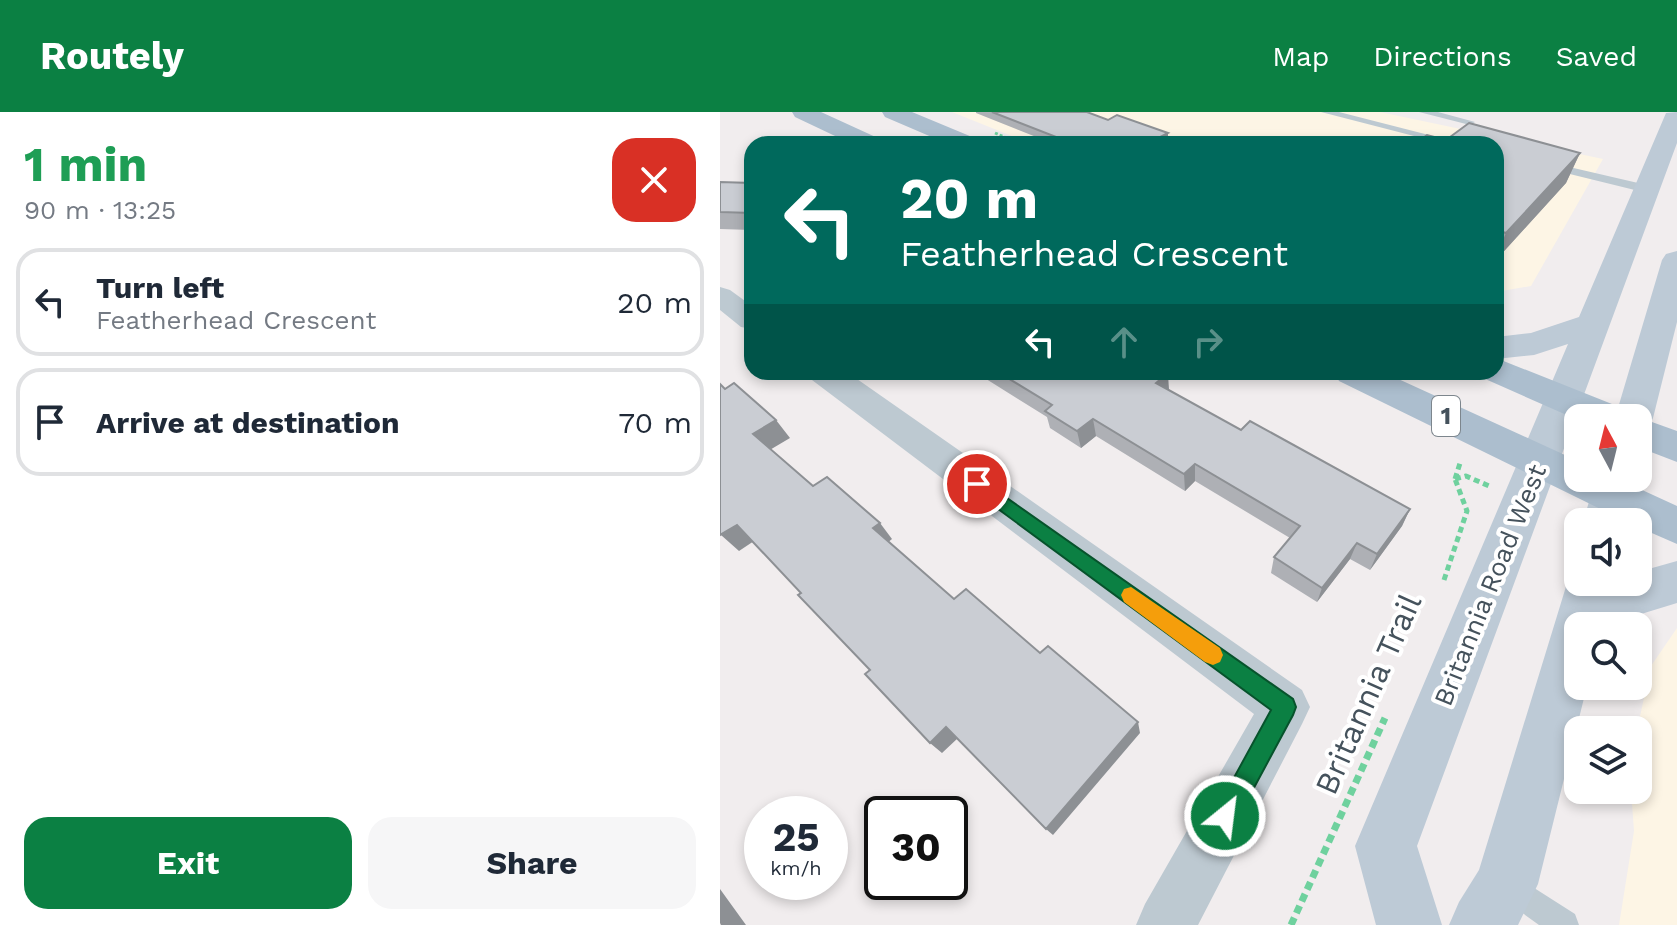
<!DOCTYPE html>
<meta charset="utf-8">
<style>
body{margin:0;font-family:"Work Sans",sans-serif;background:#f6f6f7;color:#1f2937;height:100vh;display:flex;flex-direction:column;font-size:30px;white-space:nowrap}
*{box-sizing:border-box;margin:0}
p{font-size:26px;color:#747a83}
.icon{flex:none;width:44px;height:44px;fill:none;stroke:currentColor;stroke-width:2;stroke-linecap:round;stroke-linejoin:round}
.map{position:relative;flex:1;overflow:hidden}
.drawer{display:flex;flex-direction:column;background:#fff;width:720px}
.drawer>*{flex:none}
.guide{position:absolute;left:24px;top:24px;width:760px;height:244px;border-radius:24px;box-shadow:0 4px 12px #0003;background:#00695c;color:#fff;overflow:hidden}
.needle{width:52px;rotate:353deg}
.controls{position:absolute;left:844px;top:292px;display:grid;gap:16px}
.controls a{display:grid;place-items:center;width:88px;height:88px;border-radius:16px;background:#fff;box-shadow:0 4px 12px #0003;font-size:40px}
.speed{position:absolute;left:24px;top:684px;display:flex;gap:16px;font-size:40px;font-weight:700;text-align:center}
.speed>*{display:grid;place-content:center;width:104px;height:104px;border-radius:50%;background:#fff;box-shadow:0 4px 12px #0003;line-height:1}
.speed small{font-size:20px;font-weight:400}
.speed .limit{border:4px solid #111;border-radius:12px;background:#fff;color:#111}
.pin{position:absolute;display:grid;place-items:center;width:68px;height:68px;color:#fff;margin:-34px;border:4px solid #fff;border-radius:50%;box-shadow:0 2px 8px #0007}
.me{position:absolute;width:88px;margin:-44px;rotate:29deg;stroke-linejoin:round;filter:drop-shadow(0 0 6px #0008)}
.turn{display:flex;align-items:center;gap:28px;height:168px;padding:0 24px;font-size:36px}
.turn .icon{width:104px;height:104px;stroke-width:2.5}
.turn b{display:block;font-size:56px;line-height:68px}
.lanes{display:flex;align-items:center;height:76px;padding:0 24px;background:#0003;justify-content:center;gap:40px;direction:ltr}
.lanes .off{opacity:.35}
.round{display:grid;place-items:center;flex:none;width:84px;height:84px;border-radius:24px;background:#f6f6f7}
.overview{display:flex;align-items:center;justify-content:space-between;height:136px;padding:0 24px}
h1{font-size:48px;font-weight:700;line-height:60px;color:#1e9e55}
.cta{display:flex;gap:16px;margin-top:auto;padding:16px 24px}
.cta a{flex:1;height:92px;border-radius:24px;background:#0b8043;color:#fff;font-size:32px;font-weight:700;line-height:92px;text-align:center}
.cta a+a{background:#f6f6f7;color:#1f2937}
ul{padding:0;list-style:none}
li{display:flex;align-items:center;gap:24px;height:108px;margin:0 16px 12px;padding:0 8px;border:4px solid #e0e1e3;border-radius:24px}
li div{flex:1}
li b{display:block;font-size:30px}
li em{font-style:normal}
header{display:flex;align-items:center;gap:48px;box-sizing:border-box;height:112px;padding:0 40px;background:#0b8043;color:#fff}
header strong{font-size:38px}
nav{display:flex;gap:44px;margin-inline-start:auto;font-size:28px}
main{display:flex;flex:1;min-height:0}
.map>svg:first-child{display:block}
.commercial{fill:#fdf5e5}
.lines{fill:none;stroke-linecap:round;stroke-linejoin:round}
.path-far2{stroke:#6fd19e;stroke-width:3;stroke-dasharray:3 2;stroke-linecap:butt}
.path-far1{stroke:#6fd19e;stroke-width:5;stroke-dasharray:6 4;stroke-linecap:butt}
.path{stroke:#6fd19e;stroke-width:7;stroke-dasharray:8 5;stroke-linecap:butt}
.lane{fill:#bdc9d1;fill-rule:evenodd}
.street{fill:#bdc9d1;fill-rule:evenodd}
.secondary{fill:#bdcad6;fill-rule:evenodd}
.primary{fill:#acbece;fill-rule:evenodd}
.wall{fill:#aeb0b5}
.shaded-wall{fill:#8d9094}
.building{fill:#cacdd3;stroke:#8d9094;stroke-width:2}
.route{fill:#0b8043;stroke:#07532c;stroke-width:2}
.slow{fill:#f59e0b}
.labels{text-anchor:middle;stroke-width:8;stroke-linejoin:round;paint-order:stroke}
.shield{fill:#fff;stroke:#7d868d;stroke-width:2}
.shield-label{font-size:24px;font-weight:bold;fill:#45525c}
.street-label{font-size:26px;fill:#45525c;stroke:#fff}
.near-street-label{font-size:32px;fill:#45525c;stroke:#fff}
</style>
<header>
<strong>Routely</strong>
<nav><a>Map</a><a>Directions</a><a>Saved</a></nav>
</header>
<main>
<section class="drawer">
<div class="overview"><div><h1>1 min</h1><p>90 m · 13:25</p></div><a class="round" style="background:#d93025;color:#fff"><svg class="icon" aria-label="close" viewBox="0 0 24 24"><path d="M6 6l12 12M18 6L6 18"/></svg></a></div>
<ul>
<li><svg class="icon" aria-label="left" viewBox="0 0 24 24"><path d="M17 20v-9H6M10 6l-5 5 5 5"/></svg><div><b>Turn left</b><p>Featherhead Crescent</p></div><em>20 m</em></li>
<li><svg class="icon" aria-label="arrive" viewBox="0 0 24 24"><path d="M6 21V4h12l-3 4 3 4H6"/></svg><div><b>Arrive at destination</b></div><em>70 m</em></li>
</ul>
<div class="cta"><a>Exit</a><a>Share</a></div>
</section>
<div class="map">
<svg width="957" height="813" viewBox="0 0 957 813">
<rect width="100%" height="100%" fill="#f1edee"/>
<path class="commercial" d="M232,0h428l223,47 -72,127 -35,6v-148h-464z
M957,516v297h-58l15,-94 -3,-41h7l-1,-60 14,-64z"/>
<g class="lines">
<path class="path-far2" d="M275,21l25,11
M442,26l10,4 -5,2"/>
<path class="path-far1" d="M735,367l6,-19
M735,367l11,-3 23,10
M724,468l23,-69 -12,-32"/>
<path class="path" d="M571,813l94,-207"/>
<path class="lane" d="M601,0h18l125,32h-19z
M699,0h19l37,10 -5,3z
M776,38l155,36 2,3 -6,4 -151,-37z
M789,760l66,42 4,11h-40l-40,-29 -4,-10 4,-10z"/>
<path class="street" d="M0,175l10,3 22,16v23l-11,-2 -21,-17z
M88,260h39l455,318 8,17 -8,17 -104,201h-62l9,-21 109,-190 -442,-334z"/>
<path class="secondary" d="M957,0v31l-260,703 25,79h-66l-21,-79 213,-502 -34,11 -38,4v-22l35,-4 48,-16 87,-204z
M957,139v71l-24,96 -5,10 -10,3v-13h-23l47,-158 4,-6z
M876,366h42l-11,44h-44z
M957,449v42l-75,23h-24v60h9l-49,198 -20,41h-69l10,-23 20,-32 93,-303 6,-2v17h60v-10z"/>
<path class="primary" d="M72,0h29l59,27 3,5h-31l-57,-27z
M162,0h30l65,27 3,5h-32l-63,-27z
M776,246l126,50 5,10h-49v2l-95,-42 -4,-6h17z
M614,260h49l195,89v17h38l61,28v38l-39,-17v-5h-11l-288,-141z
M918,305l39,14v31l-39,-15v-29h-4z"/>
</g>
<path class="wall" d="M256,0h111l21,8 60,13v9l-4,2h-110l-78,-31z
M749,11l111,30 -14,30 -70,77v-116h-81l12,-9 19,5z
M0,70l32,1v47l-32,-1z
M261,260h185l3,18 72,40 169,79 -8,17 -32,44 -20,-11 -33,43 -46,-29 3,-16 16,-19 -95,-57 -10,10 -89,-55 -15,12 -31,-20 -3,-11 -64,-40z"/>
<path class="shaded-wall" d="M448,21v9l-4,2h-17z
M860,41l-14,30 -70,77v-4l10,-23z
M448,261l1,18 -13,-8z
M373,307l3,17 -15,12 -4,-17z
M56,308l14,18 -22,13 -15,-17z
M475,352v17l-10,10 -1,-17z
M690,397l-8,17 -32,44 7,-16z
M160,411l12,16 -6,5 -13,-16z
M17,413l17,16 -15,10 -18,-16z
M637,431l-7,16 -33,43 5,-14z
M418,610l2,11 -87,102 -7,-6z
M226,615l12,11 -16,15 -12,-10z
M0,777l26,36h-25l-1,-2z"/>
<path class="building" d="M272,0h95l21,8 9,-5 51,18 -21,11h-73z
M749,11l111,30 -74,80 -10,-3v-86h-81l12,-9 19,5z
M0,70l32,1v30l-32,-1z
M278,260h168l2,1 -12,10 85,47 9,-9 160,88 -33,45 -20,-11 -35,45 -48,-31 26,-31 -105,-62 -11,10 -91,-55 -16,12 -32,-20 7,-6z
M14,271l42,37 -23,14 60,52 14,-9 53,46 -7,5 81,71 12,-10 74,64 8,-7 90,76 -92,107 -100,-102 -16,16 -65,-69 5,-4 -72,-75 3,-2 -64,-68 -17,10v-151l5,5z"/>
<path class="route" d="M257,365l316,222 3,8 -3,8 -59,110 -9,4 -8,-4 -4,-9 58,-106 -300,-221 -2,-5z"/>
<path class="slow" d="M411,475l89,61 3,7 -3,7 -7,3 -8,-3 -81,-60 -3,-7 3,-6z"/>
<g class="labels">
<rect class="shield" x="712" y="284" width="28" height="40" rx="6"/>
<g class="shield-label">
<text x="726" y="312">1</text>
</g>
<g class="street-label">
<text transform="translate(770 473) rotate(-68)" y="9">Britannia Road West</text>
</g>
<g class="near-street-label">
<text transform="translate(648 582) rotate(-66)" y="11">Britannia Trail</text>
</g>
</g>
</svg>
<div class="controls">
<a><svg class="needle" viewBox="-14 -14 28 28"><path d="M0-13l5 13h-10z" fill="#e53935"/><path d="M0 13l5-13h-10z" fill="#747a83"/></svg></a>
<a><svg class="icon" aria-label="sound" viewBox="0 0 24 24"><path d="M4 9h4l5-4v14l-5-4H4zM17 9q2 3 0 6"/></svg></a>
<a><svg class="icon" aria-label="search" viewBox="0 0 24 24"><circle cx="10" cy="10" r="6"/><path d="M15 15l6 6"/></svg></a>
<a><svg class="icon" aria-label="layers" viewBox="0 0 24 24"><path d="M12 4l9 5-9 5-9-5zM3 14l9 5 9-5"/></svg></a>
</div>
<div class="speed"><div>25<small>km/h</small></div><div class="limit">30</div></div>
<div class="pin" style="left:257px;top:372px;background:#d93025"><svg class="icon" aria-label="arrive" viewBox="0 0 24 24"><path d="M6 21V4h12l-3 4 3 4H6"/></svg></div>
<svg class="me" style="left:505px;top:704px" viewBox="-20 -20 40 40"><circle r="17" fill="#0b8043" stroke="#fff" stroke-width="3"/><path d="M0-11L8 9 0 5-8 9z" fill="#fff"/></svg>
<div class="guide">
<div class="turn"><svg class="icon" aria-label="left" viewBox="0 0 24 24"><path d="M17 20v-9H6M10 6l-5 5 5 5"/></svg><div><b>20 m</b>Featherhead Crescent</div></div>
<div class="lanes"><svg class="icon" aria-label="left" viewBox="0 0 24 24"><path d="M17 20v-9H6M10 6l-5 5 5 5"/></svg><svg class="icon off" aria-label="ahead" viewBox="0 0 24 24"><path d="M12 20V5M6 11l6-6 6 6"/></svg><svg class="icon off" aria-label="right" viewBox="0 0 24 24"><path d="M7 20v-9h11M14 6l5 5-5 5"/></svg></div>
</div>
</div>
</main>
